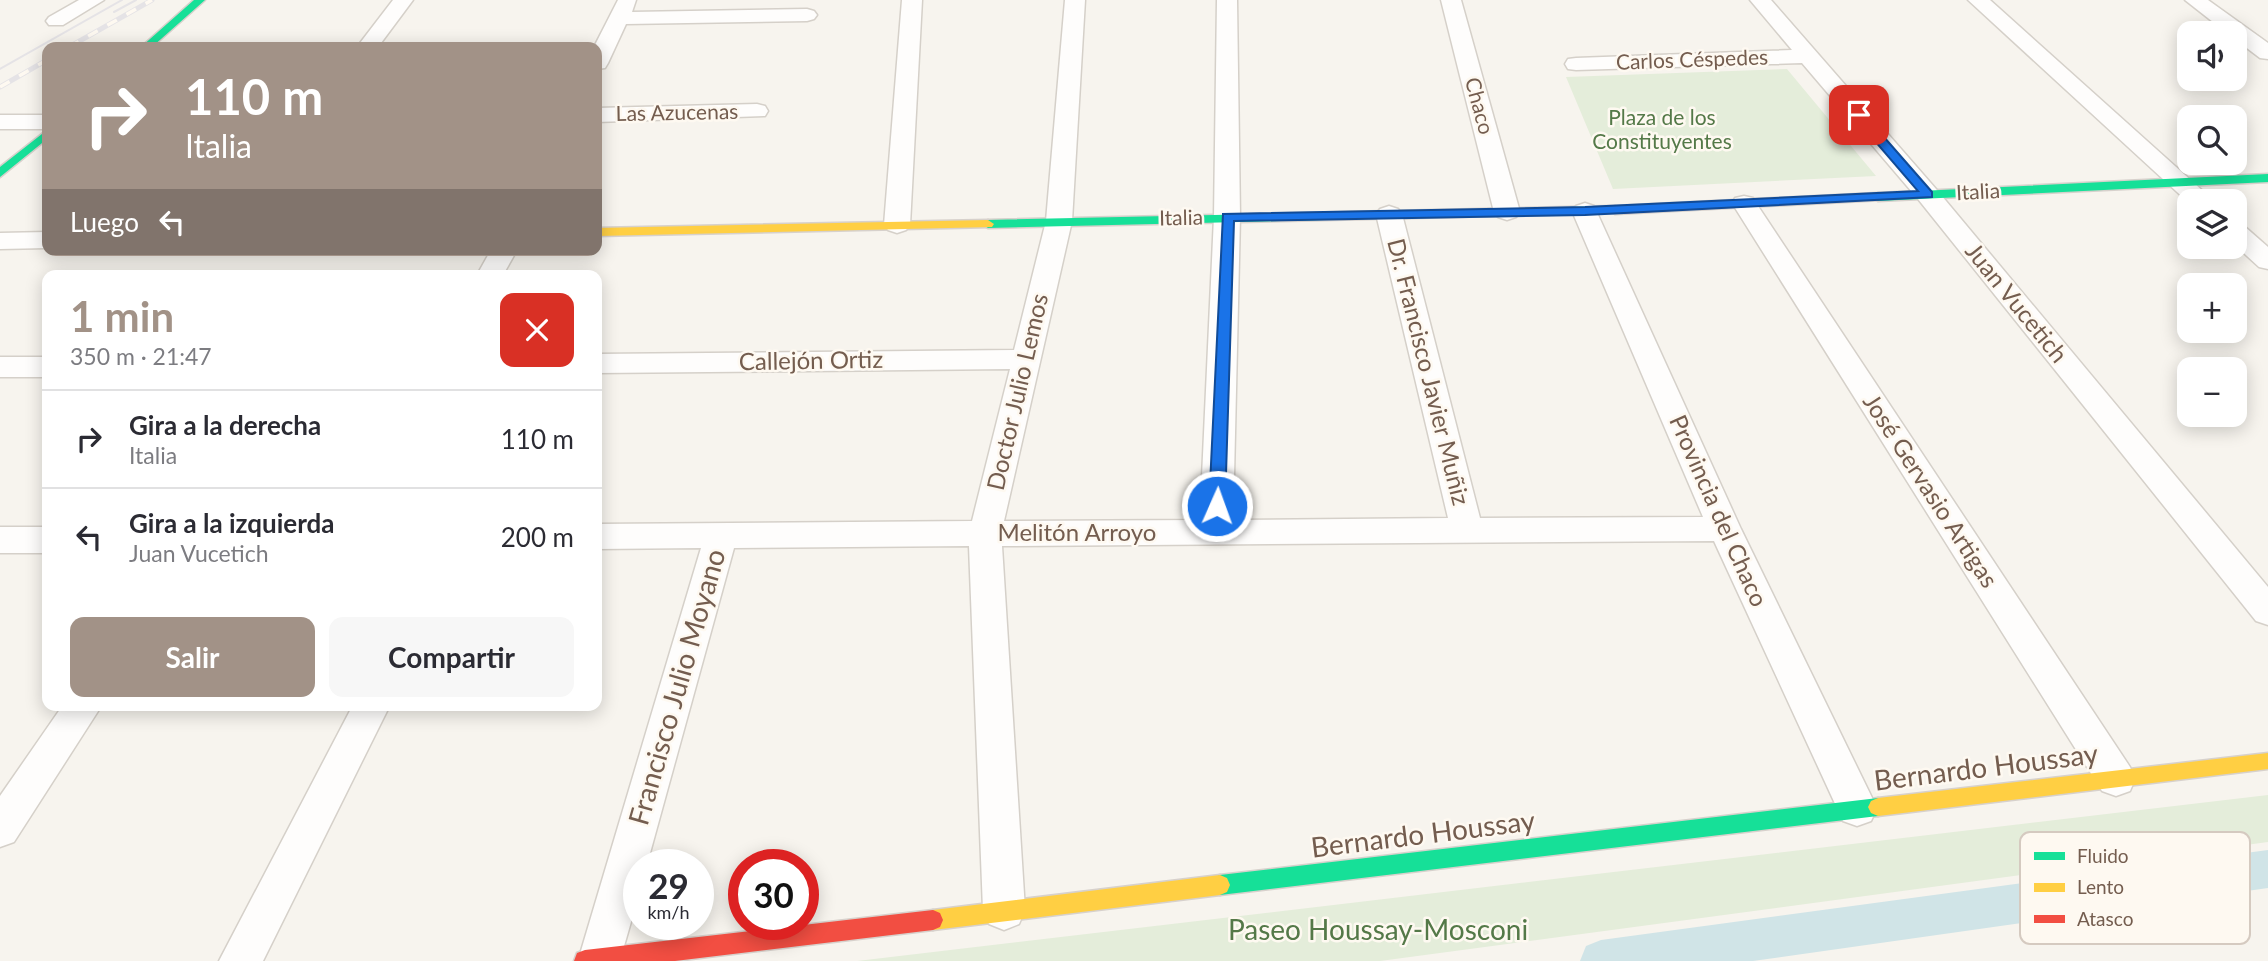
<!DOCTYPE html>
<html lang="es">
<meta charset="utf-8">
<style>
body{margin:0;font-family:Lato,sans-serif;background:#f7f7f7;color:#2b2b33;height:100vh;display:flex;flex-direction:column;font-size:26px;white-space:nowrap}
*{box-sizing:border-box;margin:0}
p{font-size:23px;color:#7c7c81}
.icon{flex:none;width:38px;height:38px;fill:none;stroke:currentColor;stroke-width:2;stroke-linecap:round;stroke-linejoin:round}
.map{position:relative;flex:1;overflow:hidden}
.drawer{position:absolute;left:42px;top:270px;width:560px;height:441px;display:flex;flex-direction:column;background:#fff;border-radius:14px;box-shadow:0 4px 18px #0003}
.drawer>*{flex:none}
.hud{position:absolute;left:42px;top:42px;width:560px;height:214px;border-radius:14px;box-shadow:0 4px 18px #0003;background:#a29287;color:#fff;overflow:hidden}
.buttons{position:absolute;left:2177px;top:21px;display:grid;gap:14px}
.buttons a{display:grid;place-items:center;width:70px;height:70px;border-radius:14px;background:#fff;box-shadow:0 4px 18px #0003;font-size:35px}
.speed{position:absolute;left:623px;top:849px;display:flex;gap:14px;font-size:35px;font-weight:700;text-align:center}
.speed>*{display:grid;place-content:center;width:91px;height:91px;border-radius:50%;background:#fff;box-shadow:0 4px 18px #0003;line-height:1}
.speed small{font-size:18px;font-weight:400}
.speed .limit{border:10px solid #d22;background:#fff;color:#111}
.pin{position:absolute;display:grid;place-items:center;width:60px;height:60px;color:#fff;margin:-30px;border-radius:14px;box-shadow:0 4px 10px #0006}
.me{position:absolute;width:77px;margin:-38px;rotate:2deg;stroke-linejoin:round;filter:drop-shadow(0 0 5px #0008)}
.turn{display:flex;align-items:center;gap:24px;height:147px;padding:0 28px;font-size:32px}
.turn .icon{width:91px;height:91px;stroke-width:2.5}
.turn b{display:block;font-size:49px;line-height:60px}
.then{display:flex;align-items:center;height:66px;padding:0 28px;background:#0003;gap:14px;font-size:26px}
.round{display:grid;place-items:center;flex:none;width:74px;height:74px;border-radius:14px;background:#f7f7f7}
.head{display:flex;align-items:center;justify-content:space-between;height:119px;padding:0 28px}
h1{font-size:42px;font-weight:700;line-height:52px;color:#a29287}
.button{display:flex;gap:14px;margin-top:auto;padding:14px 28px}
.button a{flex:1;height:80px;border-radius:14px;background:#a29287;color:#fff;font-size:28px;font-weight:700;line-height:80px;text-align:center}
.button a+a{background:#f7f7f7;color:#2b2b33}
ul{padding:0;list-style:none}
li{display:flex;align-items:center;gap:21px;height:98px;padding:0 28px;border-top:2px solid #e1e1e2}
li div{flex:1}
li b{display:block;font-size:26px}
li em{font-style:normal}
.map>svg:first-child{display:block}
.green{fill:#e4edda}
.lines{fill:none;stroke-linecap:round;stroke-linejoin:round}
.canal{fill:#d0e4e7;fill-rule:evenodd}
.street-casing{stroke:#d5d0c9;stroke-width:3}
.fast-casing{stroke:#d7d1cc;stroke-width:3}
.slow-casing{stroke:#d7d1cc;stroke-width:3}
.jam-casing{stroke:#d7d1cc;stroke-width:3}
.street{fill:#fefdfc;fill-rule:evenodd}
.fast{fill:#16e098;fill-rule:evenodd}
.slow{fill:#ffcf43;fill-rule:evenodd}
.jam{fill:#f24e42;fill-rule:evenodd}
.tram{stroke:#e5e3e6;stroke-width:2}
.rail-casing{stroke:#e5e3e6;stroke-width:5}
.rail{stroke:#fef9f1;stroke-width:3.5;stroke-dasharray:11;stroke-linecap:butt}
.route{fill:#1a73e8;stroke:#114b97;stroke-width:2}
.labels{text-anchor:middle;stroke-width:5;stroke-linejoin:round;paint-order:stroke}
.far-street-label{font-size:21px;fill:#745d4f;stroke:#fef9f1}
.far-park-label{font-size:21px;fill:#547948;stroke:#fef9f1}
.street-label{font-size:24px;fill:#745d4f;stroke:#fef9f1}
.near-street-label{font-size:28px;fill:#745d4f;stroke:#fef9f1}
.near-park-label{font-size:28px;fill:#547948;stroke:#fef9f1}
.key{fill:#fef9f1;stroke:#d5cac0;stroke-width:2}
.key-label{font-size:19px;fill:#745d4f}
</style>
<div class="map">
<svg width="2268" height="961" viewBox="0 0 2268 961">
<rect width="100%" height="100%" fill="#f7f4ee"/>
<path class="green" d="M1787,69l89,107 -263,13 -47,-112z
M2268,795v47l-888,119h-523z"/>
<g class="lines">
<path class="canal" d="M2268,850v38l-515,73h-173l6,-15 15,-6z"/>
<g class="street-casing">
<path id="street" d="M79,0h25l-41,25h-14l-3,-4 3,-4z
M393,0h20l-35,47h-21z
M618,0h18l-4,12 175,-3 7,2 3,4 -3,4 -7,2 -181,3 -18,39 -3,5 -8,1v-22h-3z
M902,0h20l-12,225 -4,5 -9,3 -9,-3 -4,-5z
M1065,0h20l-13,221 -68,300 196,-1 14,-303 3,-217h20l3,217 -7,303 215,-2 -72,-304 4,-5 9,-3 9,3 4,5 78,304 223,-1 -131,-306 4,-5 9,-3 9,3 147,323 136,279 -6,13 -14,5 -14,-5 -129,-280 -712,5 23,364 -6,14 -15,6 -15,-6 -6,-14 -14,-364 -235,2 -87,316h-8v30l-19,66 -42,1 123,-413 -104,1v-25l375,-3 38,-152 -413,4v-19l417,-4 32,-129z
M1441,0h20l59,212 -4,5 -9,3 -9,-3 -4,-5z
M1750,0h21l165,189 332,398v38l-12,-4 -338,-422 -116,-136 -226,7 -8,-1 -3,-5 3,-5 8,-1 216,-8z
M1968,0h22l224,201 -25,2z
M2185,0h23l60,43v16l-8,-1 -25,-19v-6h-8z
M757,104l8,2 3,5 -3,5 -168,6v-14z
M0,115h47v14h-47z
M1744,196l9,2 3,5 374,564 5,12 -5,12 -14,5 -14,-5 -370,-588 3,-5z
M2235,223l9,3 24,21v22l-9,-2 -24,-22z
M47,232v16l-47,1v-16z
M491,250h26l-14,25h-26z
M0,357h47v20h-47z
M0,527h47v26h-47z
M63,705h39l-88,137 -14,5v-51z
M353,705h37l-127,256h-44z"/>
</g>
<g class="fast-casing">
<path id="fast" d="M194,0h11l-53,47h-11z
M47,130v9l-47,38v-10z
M2268,174v8l-390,19 -6,-4 6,-4z
M1615,206l6,4 -2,3 -631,15 -6,-4 6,-4z
M1878,798l7,3 3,6 -3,6 -7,3 -658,79 -7,-3 -3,-7 3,-7 7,-3z"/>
</g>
<g class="slow-casing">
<path id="slow" d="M988,220l6,4 -2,3 -395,9v-8z
M2268,753v16l-390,47 -7,-3 -3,-6 3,-6 7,-3z
M1220,875l7,3 3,7 -3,7 -7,3 -287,35 -7,-3 -3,-7 3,-7 7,-3z"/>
</g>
<g class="jam-casing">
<path id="jam" d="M1878,193l4,1v6l-267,14 -6,-4 6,-4z
M933,910l7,3 3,7 -3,7 -7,3 -258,31h-101l3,-8 8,-3z"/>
</g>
<use href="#street" class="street"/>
<use href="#fast" class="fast"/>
<use href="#slow" class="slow"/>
<use href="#jam" class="jam"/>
<path class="tram" d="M114,12l22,-12
M0,69l122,-69"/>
<g class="rail-casing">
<path id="rail" d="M69,47l83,-47
M0,87l47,-27"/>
</g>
<use href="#rail" class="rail"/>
</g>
<path class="route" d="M1855,113h8l69,79v5l-347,18 -351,6 -9,285 -8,6 -6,-2 -2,-4 14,-292 362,-7 333,-16 -63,-73z"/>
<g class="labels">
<g class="far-street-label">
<text transform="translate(1692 60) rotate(-2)" y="7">Carlos Céspedes</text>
<text transform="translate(1479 106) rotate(75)" y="7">Chaco</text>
<text transform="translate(677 113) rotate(-1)" y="7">Las Azucenas</text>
<text transform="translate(1978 192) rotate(-3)" y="7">Italia</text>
<text transform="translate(1181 218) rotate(-1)" y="7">Italia</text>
</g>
<g class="far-park-label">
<text x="1662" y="125">Plaza de los<tspan x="1662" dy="24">Constituyentes</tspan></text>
</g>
<g class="street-label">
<text transform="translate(2016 303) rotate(51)" y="8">Juan Vucetich</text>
<text transform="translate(811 361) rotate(-1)" y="8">Callejón Ortiz</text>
<text transform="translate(1428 372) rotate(76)" y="8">Dr. Francisco Javier Muñiz</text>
<text transform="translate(1018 392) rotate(-77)" y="8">Doctor Julio Lemos</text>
<text transform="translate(1930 491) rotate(57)" y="8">José Gervasio Artigas</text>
<text transform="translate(1718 511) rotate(66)" y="8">Provincia del Chaco</text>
<text x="1077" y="541">Melitón Arroyo</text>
</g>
<g class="near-street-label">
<text transform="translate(677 687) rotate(-74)" y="10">Francisco Julio Moyano</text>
<text transform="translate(1986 767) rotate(-7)" y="10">Bernardo Houssay</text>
<text transform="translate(1423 834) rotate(-7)" y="10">Bernardo Houssay</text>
</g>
<g class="near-park-label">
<text x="1378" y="940">Paseo Houssay-Mosconi</text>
</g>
</g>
<rect x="2020" y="832" width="230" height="112" rx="10" class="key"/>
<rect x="2034" y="852" width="31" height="8" fill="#16e098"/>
<rect x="2034" y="883" width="31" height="9" fill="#ffcf43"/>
<rect x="2034" y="915" width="31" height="8" fill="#f24e42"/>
<g class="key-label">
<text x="2077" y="863">Fluido</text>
<text x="2077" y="894">Lento</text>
<text x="2077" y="926">Atasco</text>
</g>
</svg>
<div class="buttons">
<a><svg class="icon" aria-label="sound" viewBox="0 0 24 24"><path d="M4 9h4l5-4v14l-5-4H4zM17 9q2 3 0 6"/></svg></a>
<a><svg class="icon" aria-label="search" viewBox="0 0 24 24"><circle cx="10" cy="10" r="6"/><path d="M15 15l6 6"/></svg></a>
<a><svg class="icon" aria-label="layers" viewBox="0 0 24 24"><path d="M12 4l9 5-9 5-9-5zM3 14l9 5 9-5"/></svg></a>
<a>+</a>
<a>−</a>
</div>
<div class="speed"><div>29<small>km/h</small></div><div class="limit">30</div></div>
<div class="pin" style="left:1859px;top:115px;background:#d93025"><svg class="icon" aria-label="arrive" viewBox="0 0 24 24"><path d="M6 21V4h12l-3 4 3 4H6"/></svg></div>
<svg class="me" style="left:1217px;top:506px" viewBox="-20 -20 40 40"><circle r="17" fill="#1a73e8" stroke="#fff" stroke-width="3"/><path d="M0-11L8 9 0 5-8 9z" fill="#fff"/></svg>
<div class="hud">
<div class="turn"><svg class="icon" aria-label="right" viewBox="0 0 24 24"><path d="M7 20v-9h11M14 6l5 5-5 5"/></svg><div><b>110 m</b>Italia</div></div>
<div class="then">Luego<svg class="icon" aria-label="left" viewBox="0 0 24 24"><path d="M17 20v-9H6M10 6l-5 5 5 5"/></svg></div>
</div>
<section class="drawer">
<div class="head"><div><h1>1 min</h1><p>350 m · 21:47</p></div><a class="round" style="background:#d93025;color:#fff"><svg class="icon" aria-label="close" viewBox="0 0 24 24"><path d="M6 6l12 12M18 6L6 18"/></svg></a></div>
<ul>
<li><svg class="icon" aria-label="right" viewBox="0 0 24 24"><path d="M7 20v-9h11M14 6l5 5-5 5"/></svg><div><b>Gira a la derecha</b><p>Italia</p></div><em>110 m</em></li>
<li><svg class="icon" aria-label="left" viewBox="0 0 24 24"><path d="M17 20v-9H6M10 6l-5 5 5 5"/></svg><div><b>Gira a la izquierda</b><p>Juan Vucetich</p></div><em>200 m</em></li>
</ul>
<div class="button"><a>Salir</a><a>Compartir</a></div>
</section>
</div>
